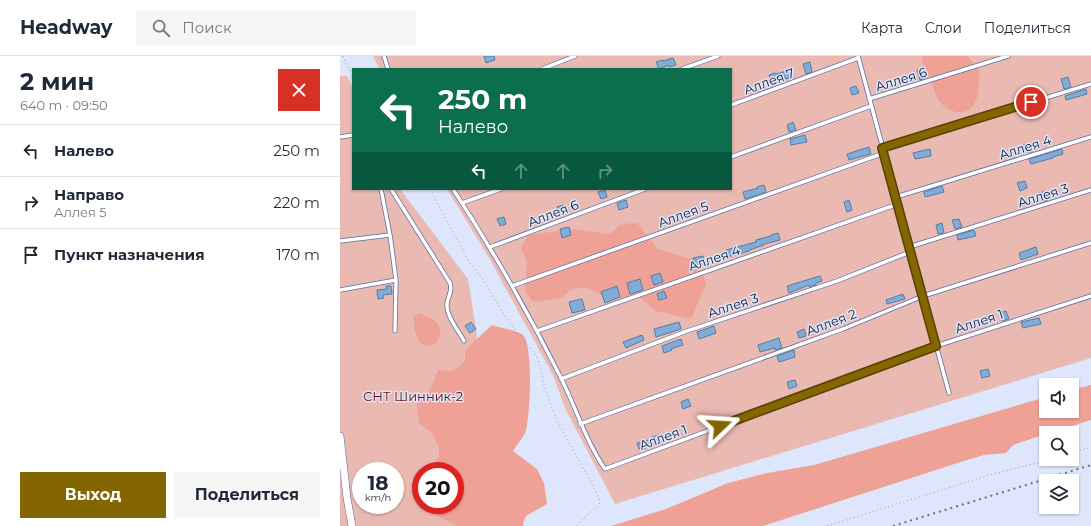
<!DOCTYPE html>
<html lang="ru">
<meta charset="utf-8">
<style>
body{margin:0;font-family:Montserrat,sans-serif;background:#f6f6f7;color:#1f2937;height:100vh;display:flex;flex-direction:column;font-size:15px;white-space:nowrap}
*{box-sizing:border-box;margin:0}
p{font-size:13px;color:#747a83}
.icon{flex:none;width:22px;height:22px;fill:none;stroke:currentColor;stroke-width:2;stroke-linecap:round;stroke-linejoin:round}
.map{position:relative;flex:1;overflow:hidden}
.panel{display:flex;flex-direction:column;background:#fff;width:340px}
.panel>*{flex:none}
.top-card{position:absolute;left:12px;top:12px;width:380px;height:122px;border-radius:0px;box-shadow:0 1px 3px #0004;background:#0b6e4f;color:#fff;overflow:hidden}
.fabs{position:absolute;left:699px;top:322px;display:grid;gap:8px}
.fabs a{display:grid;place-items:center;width:40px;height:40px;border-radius:0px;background:#fff;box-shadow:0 1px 3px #0004;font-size:20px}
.speed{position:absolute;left:12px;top:406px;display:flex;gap:8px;font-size:20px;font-weight:700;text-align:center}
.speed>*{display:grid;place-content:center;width:52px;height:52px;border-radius:50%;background:#fff;box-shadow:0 1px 3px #0004;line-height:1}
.speed small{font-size:10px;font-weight:400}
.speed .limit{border:6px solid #d22;background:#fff;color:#111}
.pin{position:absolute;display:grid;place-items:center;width:34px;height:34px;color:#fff;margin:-17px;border:2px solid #fff;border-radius:50%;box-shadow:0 1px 4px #0007}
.me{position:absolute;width:44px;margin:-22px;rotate:70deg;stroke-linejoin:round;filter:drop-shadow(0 0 3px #0008)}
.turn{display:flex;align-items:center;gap:14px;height:84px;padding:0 20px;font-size:18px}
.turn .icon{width:52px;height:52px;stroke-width:2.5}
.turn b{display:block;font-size:28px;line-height:34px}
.lanes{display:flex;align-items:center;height:38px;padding:0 20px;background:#0003;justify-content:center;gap:20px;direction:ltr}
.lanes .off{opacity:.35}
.round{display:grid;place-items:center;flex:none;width:42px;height:42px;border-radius:0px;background:#f6f6f7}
.overview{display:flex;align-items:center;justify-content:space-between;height:68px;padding:0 20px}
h1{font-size:24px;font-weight:700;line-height:30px}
.button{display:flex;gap:8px;margin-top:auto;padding:8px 20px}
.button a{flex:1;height:46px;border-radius:0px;background:#836600;color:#fff;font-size:16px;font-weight:700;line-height:46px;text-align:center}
.button a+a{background:#f6f6f7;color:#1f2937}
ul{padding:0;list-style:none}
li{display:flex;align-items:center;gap:12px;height:52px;padding:0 20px;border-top:1px solid #e0e1e3}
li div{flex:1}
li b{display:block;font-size:15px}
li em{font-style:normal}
header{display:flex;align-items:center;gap:24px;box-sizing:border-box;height:56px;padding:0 20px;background:#fff;border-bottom:1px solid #e0e1e3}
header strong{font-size:19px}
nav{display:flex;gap:22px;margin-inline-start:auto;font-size:14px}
.search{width:280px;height:36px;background:#f6f6f7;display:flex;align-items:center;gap:10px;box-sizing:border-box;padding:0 14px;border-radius:0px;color:#747a83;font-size:15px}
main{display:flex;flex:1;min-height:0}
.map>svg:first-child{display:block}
.green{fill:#eab9b1;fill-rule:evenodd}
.forest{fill:#f0a195}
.building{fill:#81acd8;stroke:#537da5}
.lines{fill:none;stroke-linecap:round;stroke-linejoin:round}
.service-casing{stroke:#5c6d9e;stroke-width:5}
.minor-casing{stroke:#5c6d9e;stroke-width:8}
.path{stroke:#929aaf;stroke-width:1;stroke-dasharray:1 3;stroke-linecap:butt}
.service{stroke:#fff;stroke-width:3.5}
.minor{stroke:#fff;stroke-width:7}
.rail{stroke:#676f83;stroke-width:2;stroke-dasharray:2 4;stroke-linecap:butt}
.route-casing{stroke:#554200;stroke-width:10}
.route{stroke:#836600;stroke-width:7}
.labels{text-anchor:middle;stroke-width:3;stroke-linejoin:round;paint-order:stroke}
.street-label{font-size:13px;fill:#10172a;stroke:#dee6fc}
.park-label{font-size:13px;fill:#6b0f0b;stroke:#dee6fc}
</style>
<header>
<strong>Headway</strong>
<div class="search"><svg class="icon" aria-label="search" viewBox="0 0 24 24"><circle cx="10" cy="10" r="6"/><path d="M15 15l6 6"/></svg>Поиск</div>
<nav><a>Карта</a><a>Слои</a><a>Поделиться</a></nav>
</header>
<main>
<section class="panel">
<div class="overview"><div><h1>2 мин</h1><p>640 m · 09:50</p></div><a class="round" style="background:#d93025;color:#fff"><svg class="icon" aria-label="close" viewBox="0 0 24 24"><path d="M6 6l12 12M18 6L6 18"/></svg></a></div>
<ul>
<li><svg class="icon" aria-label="left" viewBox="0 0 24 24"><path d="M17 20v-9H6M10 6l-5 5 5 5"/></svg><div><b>Налево</b></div><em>250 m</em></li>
<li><svg class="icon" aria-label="right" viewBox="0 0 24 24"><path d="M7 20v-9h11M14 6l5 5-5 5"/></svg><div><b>Направо</b><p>Аллея 5</p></div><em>220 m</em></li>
<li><svg class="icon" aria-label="arrive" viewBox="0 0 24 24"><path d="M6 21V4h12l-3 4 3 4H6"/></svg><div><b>Пункт назначения</b></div><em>170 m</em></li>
</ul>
<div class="button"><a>Выход</a><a>Поделиться</a></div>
</section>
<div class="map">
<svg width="751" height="470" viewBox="0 0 751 470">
<rect width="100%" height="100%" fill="#dee6fc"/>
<path class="green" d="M33,0h718v302l-476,146 -50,-96 -12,-33 -65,-119 -41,-67h284v-120h-351z
M0,20h7l6,13v100h47l68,90 39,247h-167zM21,415h34v34h-34zM81,415h34v34h-34z"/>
<path class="forest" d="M582,0h45l12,13c0,10 1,24 -4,33 -7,16 -27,11 -35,0 -5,-7 -7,-16 -10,-23 -3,-7 -8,-16 -8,-23z
M297,167l21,26 41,12 7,23 -15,35 -35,-8 -17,-14 -29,2 -24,-12 -14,2 -11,9 -28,4 -8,-11 2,-29 -6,-14 7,-13 46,-6 35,5 12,-10z
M79,257c7,3 15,5 19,12 5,8 0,22 -11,21 -2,-1 -6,-3 -8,-4l-4,-11 -2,-14z
M152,269c8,3 24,5 30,9 12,9 8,82 4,96 -2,7 -9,14 -13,21l24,18 7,14 3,21 -21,12 -3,7 1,3h-67l-21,-11 -2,-10h21v-34h-25l9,-15v-8l-7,-15 -13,-10 -3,-25 13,-6 9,-22c14,2 17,1 27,-9v-11z
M751,329v35l-41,13h-4v1l-33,11 -7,8 -22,2 -17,5 -204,66h-152l55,-17 62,-26 39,-10 47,-8 232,-68v14h26v-21z"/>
<path class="building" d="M144,0h10l1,4 -9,3z
M333,2l3,7 -7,2v-2l-10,4 -3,-7 7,-2v1z
M470,6l2,10 -6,2 -3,-10z
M584,12l2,10 -6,2 -3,-10z
M450,14l2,7 -6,2 -1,-2 -14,5 -2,-7 6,-2 1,1z
M728,21l3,10 -7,2 -3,-10z
M516,30l3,7 -7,2 -2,-7z
M746,33l1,5 -21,6 -1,-4z
M453,66l3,8 -7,2 -2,-7z
M465,79l2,7 -16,3 -1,-6z
M690,87l2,9 -4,1 -1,-2 -2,1 -2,-7z
M529,91l2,7 -22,6 -2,-6z
M590,93l1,7 -16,3 -2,-6z
M722,93l1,5 -10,3v1l-22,6 -2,-5z
M685,125l2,7 -7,3 -3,-8z
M424,129l2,7 -21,7 -2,-7 15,-4 -1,-1z
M602,130l2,6 -19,5 -1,-5z
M265,134l2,7 -6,2 -3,-7z
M706,135l2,9 -6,2 -3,-9z
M286,144l2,7 -9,3 -2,-7z
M509,144l3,10 -5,2 -3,-10z
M223,149l3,7 -7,2 -2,-7z
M164,161l2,7 -6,2 -3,-7z
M619,163l3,8 -7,2 -3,-9z
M602,167l2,10 -6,1 -2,-9z
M229,171l2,8 -9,3 -2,-9z
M634,174l2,6 -18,4 -1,-5z
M438,177l2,7 -16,4v1l-15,5v1l-22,6 -1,-7 30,-8v-2l15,-4v-1z
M696,191l2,7 -17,6 -2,-7z
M363,200l2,8 -10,3 -2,-9z
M320,217l3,9 -9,3 -3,-9z
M480,220l2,5 -6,2v2l-7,2v-2l-20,8 -2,-7z
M300,223l3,11 -13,4 -3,-11z
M46,230h5l1,8 -9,1 1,3 -6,1 -1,-9 10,-1z
M277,230l3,11 -15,6 -4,-11z
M324,235l3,7 -8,2 -2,-6z
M563,238l2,5 -18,5 -1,-4z
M242,243l3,11 -13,3 -3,-11z
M666,255l3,8 -7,2 -2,-8z
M699,262l2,6 -18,4 -2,-6z
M131,266l5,7 -6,4 -5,-7z
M339,266l2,7 -25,8 -2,-8z
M374,270l2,7 -17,6 -2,-7z
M464,273l2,7 -7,2 -2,-6z
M302,279l2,5 -18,8 -3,-6z
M439,282l3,10 -7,2v-2l-15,4 -2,-7z
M341,283l2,6 -12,4 1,1 -8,3 -2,-7z
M454,294l1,7 -16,5 -2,-6z
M648,313l2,7 -8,2 -2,-7z
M455,324l2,6 -8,3 -2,-7z
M348,343l3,7 -8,3 -2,-7z
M319,379l2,7 -16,4 1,2 -7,1 -2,-6 15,-4v-2z"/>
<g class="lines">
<g class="service-casing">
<path id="service" d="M44,0l4,13
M518,0l91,337
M202,13l33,-13
M342,13l36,-13
M529,43l139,-43
M391,49l127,-47
M0,81l13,-2
M543,92l208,-64
M391,101l140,-51
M41,133l9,46 6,45 -1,51
M51,133l59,94c3,9 -2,12 -3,21 -1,12 12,27 17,37
M113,133c39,60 75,123 107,187 16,31 25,64 45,93l331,-123 155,-50
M556,141l195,-60
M122,147l39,-14
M0,185l50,-6
M150,191l155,-58
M569,191l182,-57
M172,230l372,-133
M0,234l56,-10
M197,275l361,-127
M221,323l126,-48 150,-50 73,-29
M240,368l263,-95 80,-33 168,-53"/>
</g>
<g class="minor-casing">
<path id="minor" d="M0,380l7,62 5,28"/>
</g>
<path class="path" d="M3,0l3,8 7,10
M90,133l38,71 14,18 23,38 17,24 13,14 5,11 3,17 13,37 42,76 2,8c-7,9 -17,13 -23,23
M732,397l19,-6
M487,470l162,-51 64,-16"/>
<use href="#service" class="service"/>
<use href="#minor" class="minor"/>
<path class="rail" d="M553,470l198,-61"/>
</g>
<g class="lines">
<g class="route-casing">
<path id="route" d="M380,370l216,-80 -54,-198 149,-46"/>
</g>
<use href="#route" class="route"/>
</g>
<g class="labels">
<g class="street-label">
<text transform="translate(561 23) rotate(-17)" y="5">Аллея 6</text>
<text transform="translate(429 25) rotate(-20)" y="5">Аллея 7</text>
<text transform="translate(685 91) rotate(-17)" y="5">Аллея 4</text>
<text transform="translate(703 139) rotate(-17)" y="5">Аллея 3</text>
<text transform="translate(213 157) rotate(-21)" y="5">Аллея 6</text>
<text transform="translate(343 158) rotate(-20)" y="5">Аллея 5</text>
<text transform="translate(374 202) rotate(-19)" y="5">Аллея 4</text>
<text transform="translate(393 249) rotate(-18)" y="5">Аллея 3</text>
<text transform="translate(639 265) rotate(-18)" y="5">Аллея 1</text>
<text transform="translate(491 266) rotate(-21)" y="5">Аллея 2</text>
<text transform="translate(323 381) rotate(-20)" y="5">Аллея 1</text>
</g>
<g class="park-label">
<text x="73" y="345">СНТ Шинник-2</text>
</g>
</g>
</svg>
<div class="fabs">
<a><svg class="icon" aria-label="sound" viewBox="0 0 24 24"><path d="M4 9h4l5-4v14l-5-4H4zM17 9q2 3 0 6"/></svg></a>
<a><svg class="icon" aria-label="search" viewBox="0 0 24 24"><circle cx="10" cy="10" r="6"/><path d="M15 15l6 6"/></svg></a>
<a><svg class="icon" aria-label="layers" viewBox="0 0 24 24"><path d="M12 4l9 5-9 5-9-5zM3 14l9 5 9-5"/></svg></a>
</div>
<div class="speed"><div>18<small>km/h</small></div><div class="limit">20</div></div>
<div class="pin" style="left:691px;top:46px;background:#d93025"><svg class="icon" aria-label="arrive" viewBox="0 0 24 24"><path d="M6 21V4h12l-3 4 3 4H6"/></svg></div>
<svg class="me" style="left:380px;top:370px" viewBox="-20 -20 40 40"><path d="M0-17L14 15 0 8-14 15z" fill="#836600" stroke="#fff" stroke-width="4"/></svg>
<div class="top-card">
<div class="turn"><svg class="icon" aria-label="left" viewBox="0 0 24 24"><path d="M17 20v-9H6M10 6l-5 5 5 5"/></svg><div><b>250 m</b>Налево</div></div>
<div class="lanes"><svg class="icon" aria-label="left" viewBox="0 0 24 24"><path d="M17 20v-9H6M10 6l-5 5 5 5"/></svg><svg class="icon off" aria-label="ahead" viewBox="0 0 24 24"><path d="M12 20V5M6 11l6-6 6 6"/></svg><svg class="icon off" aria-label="ahead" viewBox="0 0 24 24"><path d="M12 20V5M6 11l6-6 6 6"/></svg><svg class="icon off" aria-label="right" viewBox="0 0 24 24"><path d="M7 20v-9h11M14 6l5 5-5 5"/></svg></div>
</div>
</div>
</main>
